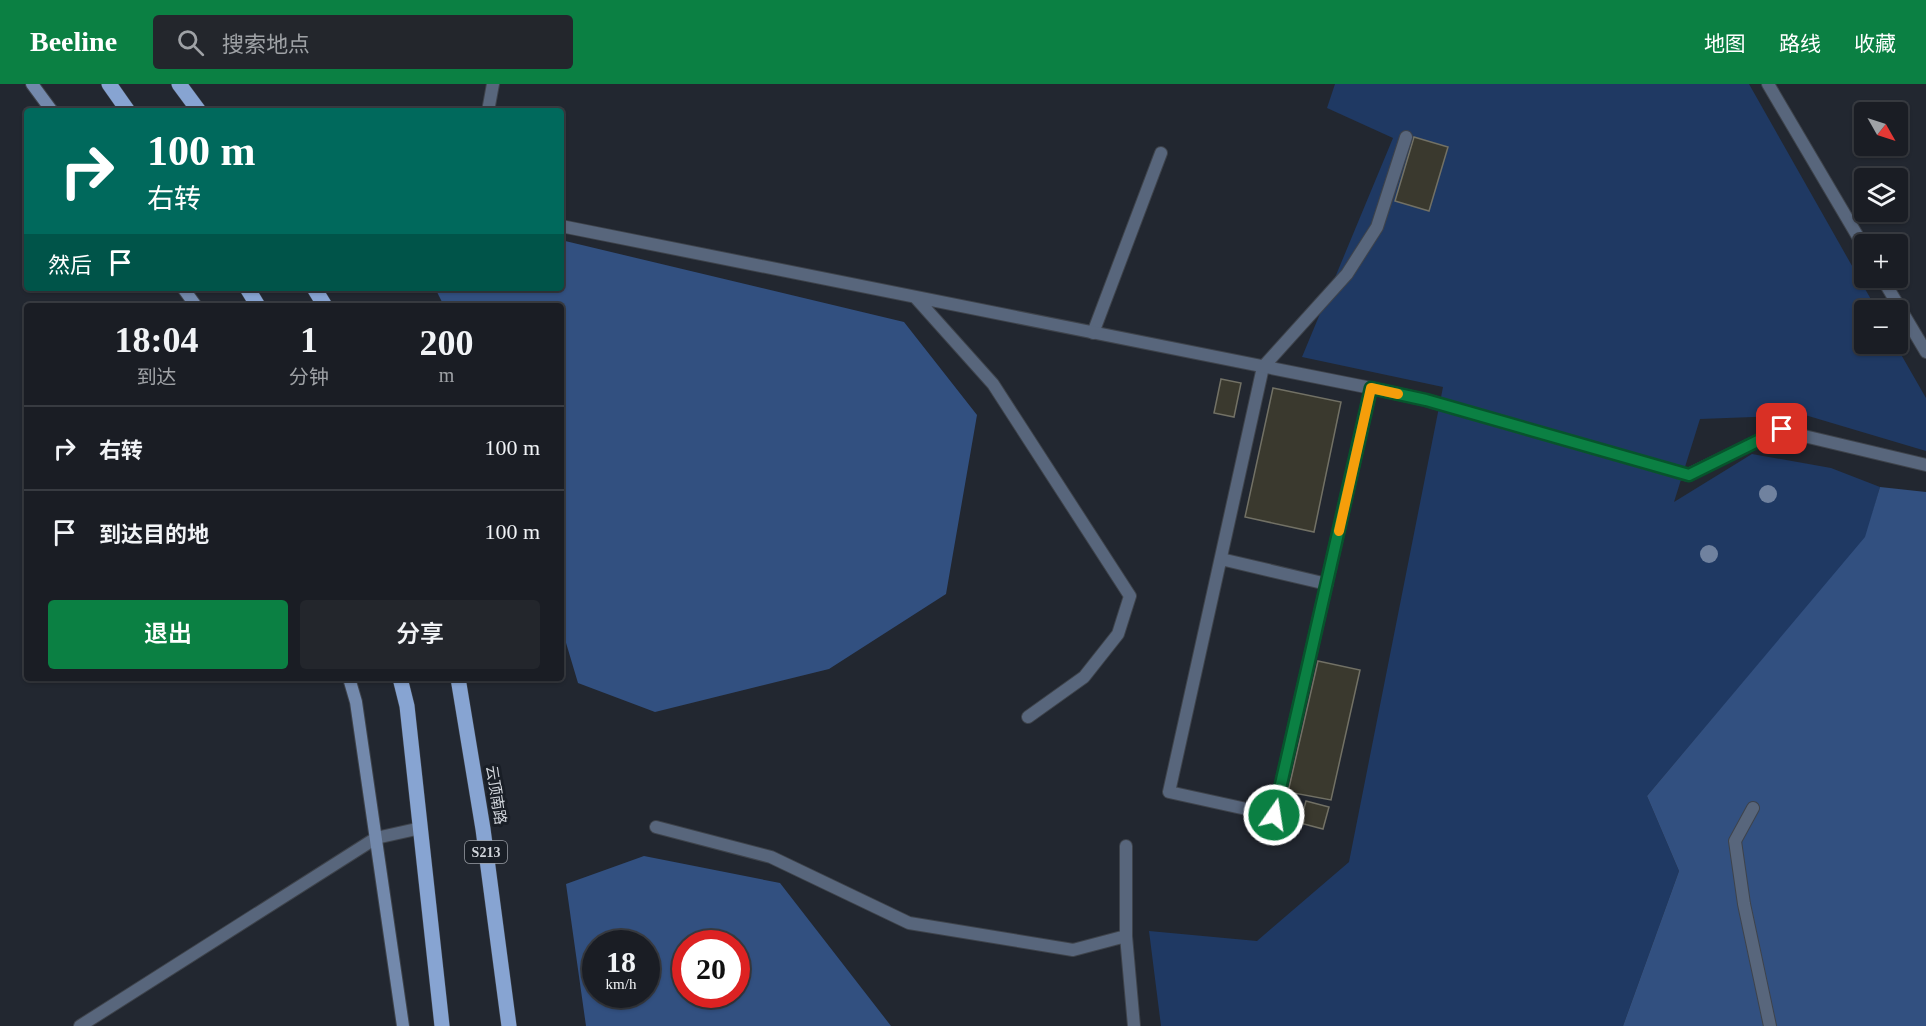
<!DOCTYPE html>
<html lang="zh">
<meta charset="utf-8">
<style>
body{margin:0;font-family:"Times New Roman","Noto Sans SC",serif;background:#23262c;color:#f1f3f6;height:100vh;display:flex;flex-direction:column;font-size:22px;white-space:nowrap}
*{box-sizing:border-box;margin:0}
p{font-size:20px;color:#9fa2a6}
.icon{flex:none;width:33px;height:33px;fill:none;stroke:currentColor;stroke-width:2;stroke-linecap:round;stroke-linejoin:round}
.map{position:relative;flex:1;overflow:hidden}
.drawer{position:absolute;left:24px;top:219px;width:540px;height:378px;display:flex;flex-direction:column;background:#1a1d24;border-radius:6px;box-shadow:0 2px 4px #0004,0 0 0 2px #383b41}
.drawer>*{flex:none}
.top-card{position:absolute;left:24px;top:24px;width:540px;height:183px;border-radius:6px;box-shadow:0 2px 4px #0004,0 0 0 2px #383b41;background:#00695c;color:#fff;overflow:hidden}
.needle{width:39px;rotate:129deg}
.tools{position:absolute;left:1854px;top:18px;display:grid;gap:12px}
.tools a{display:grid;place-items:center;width:54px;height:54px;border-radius:6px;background:#1a1d24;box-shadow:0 2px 4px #0004,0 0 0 2px #383b41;font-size:30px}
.speed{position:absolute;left:582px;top:846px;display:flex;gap:12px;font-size:30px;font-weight:700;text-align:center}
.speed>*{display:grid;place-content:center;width:78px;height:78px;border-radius:50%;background:#1a1d24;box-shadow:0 2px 4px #0004,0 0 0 2px #383b41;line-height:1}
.speed small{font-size:15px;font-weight:400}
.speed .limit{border:9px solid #d22;background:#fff;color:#111}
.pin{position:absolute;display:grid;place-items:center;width:51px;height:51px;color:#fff;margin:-26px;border-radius:12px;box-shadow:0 3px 9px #0006}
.me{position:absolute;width:66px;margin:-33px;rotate:13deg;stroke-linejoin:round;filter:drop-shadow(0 0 4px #0008)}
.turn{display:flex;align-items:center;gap:21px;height:126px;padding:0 24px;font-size:27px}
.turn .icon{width:78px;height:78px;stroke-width:2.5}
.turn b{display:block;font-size:42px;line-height:51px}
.then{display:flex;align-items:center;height:57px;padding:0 24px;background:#0003;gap:12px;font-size:22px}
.eta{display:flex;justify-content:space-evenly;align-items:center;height:102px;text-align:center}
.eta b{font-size:36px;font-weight:600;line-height:42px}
.cta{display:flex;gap:12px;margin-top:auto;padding:12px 24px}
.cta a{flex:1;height:69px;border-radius:6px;background:#0b8043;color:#fff;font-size:24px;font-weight:600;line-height:69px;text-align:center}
.cta a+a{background:#23262c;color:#f1f3f6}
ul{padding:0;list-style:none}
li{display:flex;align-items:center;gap:18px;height:84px;padding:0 24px;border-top:2px solid #383b41}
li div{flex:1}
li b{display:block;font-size:22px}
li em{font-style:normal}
header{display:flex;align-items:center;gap:36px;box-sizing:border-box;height:84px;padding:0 30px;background:#0b8043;color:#fff}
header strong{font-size:28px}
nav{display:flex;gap:33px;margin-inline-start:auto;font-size:21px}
.search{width:420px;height:54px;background:#23262c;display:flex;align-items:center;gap:15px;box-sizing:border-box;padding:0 21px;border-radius:6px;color:#9fa2a6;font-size:22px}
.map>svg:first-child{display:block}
.green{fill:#1f3963}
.forest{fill:#325080;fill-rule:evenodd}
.building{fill:#3a392e;stroke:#727165;stroke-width:1.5}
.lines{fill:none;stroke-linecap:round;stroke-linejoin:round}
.lane-casing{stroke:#3e434b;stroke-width:14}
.street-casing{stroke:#3e434b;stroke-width:14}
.secondary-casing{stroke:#3e434b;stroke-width:14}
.primary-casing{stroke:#3e434b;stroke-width:16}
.lane{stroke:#58667c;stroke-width:12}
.street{stroke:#58667c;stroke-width:12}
.secondary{stroke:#7389ac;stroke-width:12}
.primary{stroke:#87a4d2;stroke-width:15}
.tree{fill:#70829f}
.route-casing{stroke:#07532c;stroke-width:15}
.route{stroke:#0b8043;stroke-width:10}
.slow{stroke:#f59e0b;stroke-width:10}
.labels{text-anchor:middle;stroke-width:6;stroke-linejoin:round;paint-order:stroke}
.shield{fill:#191e26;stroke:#9a9ea5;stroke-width:1.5}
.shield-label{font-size:14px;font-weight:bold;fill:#d1d5db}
.street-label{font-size:15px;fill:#d1d5db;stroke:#191e26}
</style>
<header>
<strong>Beeline</strong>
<div class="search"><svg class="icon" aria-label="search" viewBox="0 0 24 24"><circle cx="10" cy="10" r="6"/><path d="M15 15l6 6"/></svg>搜索地点</div>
<nav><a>地图</a><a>路线</a><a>收藏</a></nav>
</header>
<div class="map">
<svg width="1926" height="942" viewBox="0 0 1926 942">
<rect width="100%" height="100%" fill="#222730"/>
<path class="green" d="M1335,0h414l128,226h-13v34h31l31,54v53l-121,-36 -105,4 -26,83 78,-48 79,14 49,19 -14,50 -219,259 32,75 -56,155h-462l-12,-95 108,10 92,-79 94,-475 -141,-30 91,-219 -66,-30z"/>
<path class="forest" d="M561,156l343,82 73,93 -31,179 -117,75 -174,43 -77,-29 -17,-57v-320h-117l-9,-18h126z
M1880,403l46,5v534h-303l56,-155 -32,-75 218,-259z
M644,772l136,27 111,143h-305l-20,-142zM596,860h50v50h-50zM686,860h50v50h-50z"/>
<path class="building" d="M1414,53l34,10 -19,64 -34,-10z
M1221,295l20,4 -7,34 -20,-4z
M1273,304l68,14 -27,130 -69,-15z
M1318,577l42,9 -29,130 -43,-8z
M1306,717l23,6 -6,22 -23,-6z"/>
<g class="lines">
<g class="lane-casing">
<path id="lane" d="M1093,249l68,-180
M1263,283l-94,425 105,23 97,-427 55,12 262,75 94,-46 22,7
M1221,475l106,25"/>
</g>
<g class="street-casing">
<path id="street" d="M1768,0l96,163
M488,27l5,-27
M561,142l810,162
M1882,194l44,74
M916,214l77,86 137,212 -12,38 -34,43 -56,40
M1263,283l84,-93 30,-47 29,-90
M1804,352l122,29
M1753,724l-18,33 9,63 26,122
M656,743l115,30 138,66 164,27 53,-14
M1126,762v90l8,90
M80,942l296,-188 45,-10"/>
</g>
<g class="secondary-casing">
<path id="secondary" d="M32,0l20,27
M183,204l13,18
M349,594l7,24 47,324"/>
</g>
<g class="primary-casing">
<path id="primary" d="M109,0l19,27
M179,0l20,27
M247,204l11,18
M314,204l11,18
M400,594l7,28 35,320
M458,594l25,151 26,197"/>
</g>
<use href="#lane" class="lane"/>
<use href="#street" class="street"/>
<use href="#secondary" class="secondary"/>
<use href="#primary" class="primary"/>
</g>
<g class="tree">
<circle cx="1768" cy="410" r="9"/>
<circle cx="1709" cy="470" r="9"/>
</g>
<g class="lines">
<g class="route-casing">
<path id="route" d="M1274,731l97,-427 55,12 263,75 93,-46"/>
</g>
<use href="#route" class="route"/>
<path class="slow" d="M1339,447l32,-143 27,6"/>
</g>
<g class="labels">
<rect class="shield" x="465" y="757" width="42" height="22" rx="4.5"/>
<g class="shield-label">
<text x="486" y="773">S213</text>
</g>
<g class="street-label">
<text transform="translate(496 711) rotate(81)" y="5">云顶南路</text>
</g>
</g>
</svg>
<div class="tools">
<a><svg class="needle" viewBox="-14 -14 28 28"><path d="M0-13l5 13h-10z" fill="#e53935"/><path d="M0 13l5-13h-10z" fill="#9fa2a6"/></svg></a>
<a><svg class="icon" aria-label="layers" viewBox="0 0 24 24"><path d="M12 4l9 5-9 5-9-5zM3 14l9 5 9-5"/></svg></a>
<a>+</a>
<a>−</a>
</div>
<div class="speed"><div>18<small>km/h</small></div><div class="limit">20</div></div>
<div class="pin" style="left:1782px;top:345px;background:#d93025"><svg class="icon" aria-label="arrive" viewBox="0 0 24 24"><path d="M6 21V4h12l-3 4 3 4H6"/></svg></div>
<svg class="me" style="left:1274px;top:731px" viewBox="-20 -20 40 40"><circle r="17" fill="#0b8043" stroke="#fff" stroke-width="3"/><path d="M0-11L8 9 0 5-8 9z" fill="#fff"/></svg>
<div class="top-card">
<div class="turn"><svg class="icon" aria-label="right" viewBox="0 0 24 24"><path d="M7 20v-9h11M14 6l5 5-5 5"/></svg><div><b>100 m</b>右转</div></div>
<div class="then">然后<svg class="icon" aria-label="arrive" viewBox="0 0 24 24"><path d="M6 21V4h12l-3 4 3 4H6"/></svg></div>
</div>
<section class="drawer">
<div class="eta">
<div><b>18:04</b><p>到达</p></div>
<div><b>1</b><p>分钟</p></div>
<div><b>200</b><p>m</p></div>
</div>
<ul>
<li><svg class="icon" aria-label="right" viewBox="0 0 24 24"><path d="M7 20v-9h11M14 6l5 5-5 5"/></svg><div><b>右转</b></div><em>100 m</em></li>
<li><svg class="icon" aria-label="arrive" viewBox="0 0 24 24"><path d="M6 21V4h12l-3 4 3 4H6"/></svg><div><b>到达目的地</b></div><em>100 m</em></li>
</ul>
<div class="cta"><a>退出</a><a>分享</a></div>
</section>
</div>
